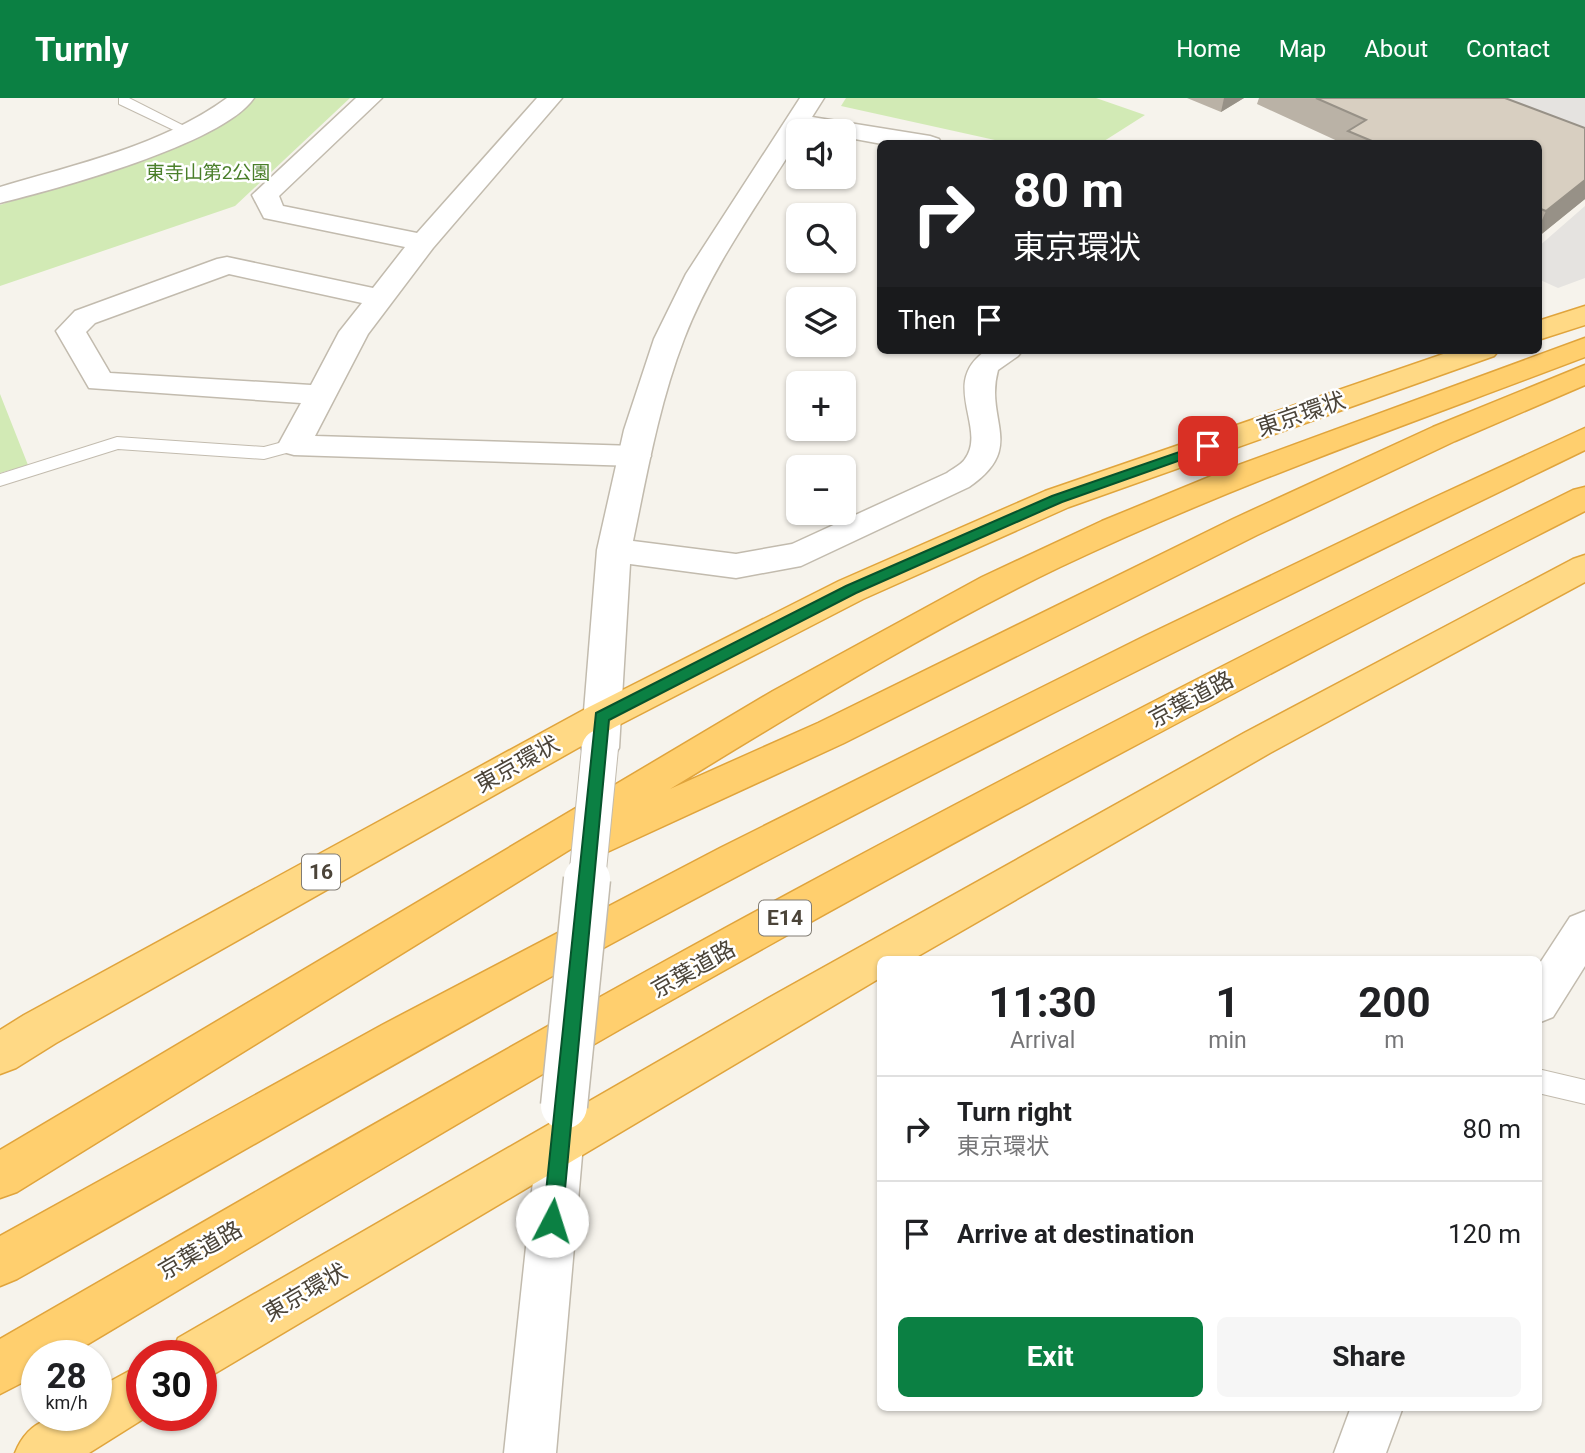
<!DOCTYPE html>
<meta charset="utf-8">
<style>
body{margin:0;font-family:Roboto,"Noto Sans JP",sans-serif;background:#f6f6f6;color:#202124;height:100vh;display:flex;flex-direction:column;font-size:26px;white-space:nowrap}
*{box-sizing:border-box;margin:0}
p{font-size:23px;color:#757577}
.icon{flex:none;width:38px;height:38px;fill:none;stroke:currentColor;stroke-width:2;stroke-linecap:round;stroke-linejoin:round}
.map{position:relative;flex:1;overflow:hidden}
.drawer{position:absolute;left:877px;top:858px;width:665px;height:455px;display:flex;flex-direction:column;background:#fff;border-radius:10px;box-shadow:0 2px 5px #0004}
.drawer>*{flex:none}
.top-card{position:absolute;left:877px;top:42px;width:665px;height:214px;border-radius:10px;box-shadow:0 2px 5px #0004;background:#202124;color:#fff;overflow:hidden}
.buttons{position:absolute;left:786px;top:21px;display:grid;gap:14px}
.buttons a{display:grid;place-items:center;width:70px;height:70px;border-radius:10px;background:#fff;box-shadow:0 2px 5px #0004;font-size:35px}
.speed{position:absolute;left:21px;top:1242px;display:flex;gap:14px;font-size:35px;font-weight:700;text-align:center}
.speed>*{display:grid;place-content:center;width:91px;height:91px;border-radius:50%;background:#fff;box-shadow:0 2px 5px #0004;line-height:1}
.speed small{font-size:18px;font-weight:400}
.speed .limit{border:10px solid #d22;background:#fff;color:#111}
.pin{position:absolute;display:grid;place-items:center;width:60px;height:60px;color:#fff;margin:-30px;border-radius:14px;box-shadow:0 4px 10px #0006}
.me{position:absolute;width:77px;margin:-38px;rotate:5deg;stroke-linejoin:round;filter:drop-shadow(0 0 5px #0008)}
.turn{display:flex;align-items:center;gap:24px;height:147px;padding:0 21px;font-size:32px}
.turn .icon{width:91px;height:91px;stroke-width:2.5}
.turn b{display:block;font-size:49px;line-height:60px}
.then{display:flex;align-items:center;height:66px;padding:0 21px;background:#0003;gap:14px;font-size:26px}
.eta{display:flex;justify-content:space-evenly;align-items:center;height:119px;text-align:center}
.eta b{font-size:42px;font-weight:700;line-height:49px}
.cta{display:flex;gap:14px;margin-top:auto;padding:14px 21px}
.cta a{flex:1;height:80px;border-radius:10px;background:#0b8043;color:#fff;font-size:28px;font-weight:700;line-height:80px;text-align:center}
.cta a+a{background:#f6f6f6;color:#202124}
ul{padding:0;list-style:none}
li{display:flex;align-items:center;gap:21px;height:105px;padding:0 21px;border-top:2px solid #e0e0e0}
li div{flex:1}
li b{display:block;font-size:26px}
li em{font-style:normal}
header{display:flex;align-items:center;gap:42px;box-sizing:border-box;height:98px;padding:0 35px;background:#0b8043;color:#fff}
header strong{font-size:33px}
nav{display:flex;gap:38px;margin-inline-start:auto;font-size:24px}
.map>svg:first-child{display:block}
.green{fill:#d2eab5}
.parking{fill:#e5e3e0}
.lines{fill:none;stroke-linecap:round;stroke-linejoin:round}
.service-casing{stroke:#c2bbae;stroke-width:2}
.minor-casing{stroke:#c2bbae;stroke-width:3}
.tertiary-casing{stroke:#c2bbae;stroke-width:3}
.trunk-casing{stroke:#e0a43c;stroke-width:3}
.motorway-casing{stroke:#e0a43c;stroke-width:3}
.service{fill:#fff;fill-rule:evenodd}
.minor{fill:#fff;fill-rule:evenodd}
.tertiary{fill:#fff;fill-rule:evenodd}
.trunk{fill:#ffd985;fill-rule:evenodd}
.motorway{fill:#ffcf6e;fill-rule:evenodd}
.tertiary-bridge-far1-casing{stroke:#c2bbae;stroke-width:38;stroke-linecap:butt}
.tertiary-bridge-casing{stroke:#c2bbae;stroke-width:49;stroke-linecap:butt}
.tertiary-bridge-far1{stroke:#fff;stroke-width:36}
.tertiary-bridge{stroke:#fff;stroke-width:46}
.wall{fill:#bab2a6}
.shaded-wall{fill:#979187}
.building{fill:#d8cfc1;stroke:#979187;stroke-width:2}
.route{fill:#0b8043;stroke:#07532c;stroke-width:2}
.labels{text-anchor:middle;stroke-width:5;stroke-linejoin:round;paint-order:stroke}
.far-park-label{font-size:19px;fill:#4a7f2a;stroke:#fff}
.shield{fill:#fff;stroke:#817c74;stroke-width:2}
.shield-label{font-size:21px;font-weight:bold;fill:#4b4439}
.street-label{font-size:23px;fill:#4b4439;stroke:#fff}
</style>
<header>
<strong>Turnly</strong>
<nav><a>Home</a><a>Map</a><a>About</a><a>Contact</a></nav>
</header>
<div class="map">
<svg width="1585" height="1355" viewBox="0 0 1585 1355">
<rect width="100%" height="100%" fill="#f6f3ec"/>
<path class="green" d="M246,0h104l-115,108 -235,80v-81l115,-39z
M846,0h250l49,17 -44,28 -88,1 -172,-38z
M0,296l28,71 -28,8z"/>
<path class="parking" d="M1427,0h158v62z
M1585,108v72l-27,10 -20,-9v-32z"/>
<g class="lines">
<g class="service-casing">
<path id="service" d="M119,0h10l67,34 -2,3h-10l-65,-31z
M117,339l147,10 30,-8 9,6 -2,4 -37,10 -146,-10 -118,37v-12z
M1538,971l47,11v24l-47,-11z"/>
</g>
<g class="minor-casing">
<path id="minor" d="M227,0h27c-31,46 -198,91 -254,105v-16c77,-23 161,-41 227,-89z
M356,0h26l-103,98 4,10 134,27 120,-135h25l-129,150 -65,86 -53,102 320,10 11,3 5,7 -5,7 -11,3 -341,-11 -11,-3 -5,-7 23,-42 -212,-15 -33,-57 19,-20 142,-52 10,-2 146,31 32,-41 -141,-29 -12,-23zM229,176l133,29 -23,29 -28,53 -201,-12 -24,-41 9,-9z
M1585,813v55l-32,51 -15,6v-57l32,-49z
M560,1024l16,7 7,15 -27,309h-52l33,-309 7,-15z
M1351,1309h52l-17,46h-52z"/>
</g>
<g class="tertiary-casing">
<path id="tertiary" d="M800,0h24l-12,19 118,19 9,3 3,5h-60l-38,-7v-6h-46v9c-40,64 -87,128 -114,199 -25,65 -37,134 -51,202l103,13 56,-10 155,-71c5,-4 14,-8 18,-14 23,-31 -27,-77 22,-109h36l-5,6 -20,14c-14,51 29,77 -29,117l-168,79 -65,12 -106,-14 -11,184 -6,10 -13,5 -13,-5 -6,-10 16,-198 27,-120 30,-91 32,-65z"/>
</g>
<g class="trunk-casing">
<path id="trunk" d="M1585,208v19l-47,15v-19z
M1455,252h44l-5,6 -425,151 -206,92 -248,128 -559,316 -40,25 -16,6v-44l24,-15 565,-308 250,-126 206,-90z
M1585,457v27l-315,171 -357,206h-33v19l-666,396 -13,5v-23h-30l7,-18 594,-342 472,-263 329,-174z
M142,1266v52h6l-59,37h-74c16,-39 44,-37 81,-37v-27z"/>
</g>
<g class="motorway-casing">
<path id="motorway" d="M1585,240v19c-176,67 -355,129 -525,210 -135,65 -262,144 -390,222l148,-66 415,-204 200,-92 152,-62v20l-130,56 -198,94 -413,208 -239,110 -14,5 -14,-5 -3,-6 -557,345 -17,6v-48l773,-459 209,-114 120,-56 134,-55z
M1585,330v22c-329,160 -657,322 -978,496 -198,108 -393,222 -590,333l-17,7v-50l382,-211 338,-177 425,-212 286,-137z
M1585,389v24c-324,165 -645,336 -961,516 -187,107 -371,219 -556,329h-31v19l-37,19v-55c241,-139 482,-278 727,-412 279,-152 562,-296 846,-437z"/>
</g>
<use href="#service" class="service"/>
<use href="#minor" class="minor"/>
<use href="#tertiary" class="tertiary"/>
<use href="#trunk" class="trunk"/>
<use href="#motorway" class="motorway"/>
<g class="tertiary-bridge-far1-casing">
<path id="tertiary-bridge-far1" d="M587,782l13,-132"/>
</g>
<g class="tertiary-bridge-casing">
<path id="tertiary-bridge" d="M564,1008l23,-227"/>
</g>
<use href="#tertiary-bridge-far1" class="tertiary-bridge-far1"/>
<use href="#tertiary-bridge" class="tertiary-bridge"/>
</g>
<path class="wall" d="M1187,0h57l-23,14z
M1259,0h246l80,101 -47,38v-93h-194l-87,-40z"/>
<path class="shaded-wall" d="M1224,0h20l-23,14z
M1585,82v19l-47,38v-8l8,-18z"/>
<path class="building" d="M1316,0h189l80,30v52l-39,31 -8,-3v-64h-159l-31,-13 18,-11z"/>
<path class="route" d="M1208,344l6,4 -2,3 -150,53 -206,91 -247,127 -47,501 -3,7 -7,3 -7,-3 -2,-7 53,-508 250,-127 206,-90z"/>
<g class="labels">
<g class="far-park-label">
<text x="208" y="81">東寺山第2公園</text>
</g>
<g class="shield">
<rect x="302" y="756.5" width="38" height="35" rx="5"/>
<rect x="759" y="802.5" width="52" height="35" rx="5"/>
</g>
<g class="shield-label">
<text x="321" y="781">16</text>
<text x="785" y="827">E14</text>
</g>
<g class="street-label">
<text transform="translate(1301 316) rotate(-19)" y="8">東京環状</text>
<text transform="translate(1191 601) rotate(-28)" y="8">京葉道路</text>
<text transform="translate(517 666) rotate(-29)" y="8">東京環状</text>
<text transform="translate(693 871) rotate(-29)" y="8">京葉道路</text>
<text transform="translate(200 1152) rotate(-30)" y="8">京葉道路</text>
<text transform="translate(305 1194) rotate(-30)" y="8">東京環状</text>
</g>
</g>
</svg>
<div class="buttons">
<a><svg class="icon" aria-label="sound" viewBox="0 0 24 24"><path d="M4 9h4l5-4v14l-5-4H4zM17 9q2 3 0 6"/></svg></a>
<a><svg class="icon" aria-label="search" viewBox="0 0 24 24"><circle cx="10" cy="10" r="6"/><path d="M15 15l6 6"/></svg></a>
<a><svg class="icon" aria-label="layers" viewBox="0 0 24 24"><path d="M12 4l9 5-9 5-9-5zM3 14l9 5 9-5"/></svg></a>
<a>+</a>
<a>−</a>
</div>
<div class="speed"><div>28<small>km/h</small></div><div class="limit">30</div></div>
<div class="pin" style="left:1208px;top:348px;background:#d93025"><svg class="icon" aria-label="arrive" viewBox="0 0 24 24"><path d="M6 21V4h12l-3 4 3 4H6"/></svg></div>
<svg class="me" style="left:552px;top:1123px" viewBox="-20 -20 40 40"><circle r="19" fill="#fff"/><path d="M0-13L10 11 0 6-10 11z" fill="#0b8043"/></svg>
<div class="top-card">
<div class="turn"><svg class="icon" aria-label="right" viewBox="0 0 24 24"><path d="M7 20v-9h11M14 6l5 5-5 5"/></svg><div><b>80 m</b>東京環状</div></div>
<div class="then">Then<svg class="icon" aria-label="arrive" viewBox="0 0 24 24"><path d="M6 21V4h12l-3 4 3 4H6"/></svg></div>
</div>
<section class="drawer">
<div class="eta">
<div><b>11:30</b><p>Arrival</p></div>
<div><b>1</b><p>min</p></div>
<div><b>200</b><p>m</p></div>
</div>
<ul>
<li><svg class="icon" aria-label="right" viewBox="0 0 24 24"><path d="M7 20v-9h11M14 6l5 5-5 5"/></svg><div><b>Turn right</b><p>東京環状</p></div><em>80 m</em></li>
<li><svg class="icon" aria-label="arrive" viewBox="0 0 24 24"><path d="M6 21V4h12l-3 4 3 4H6"/></svg><div><b>Arrive at destination</b></div><em>120 m</em></li>
</ul>
<div class="cta"><a>Exit</a><a>Share</a></div>
</section>
</div>
